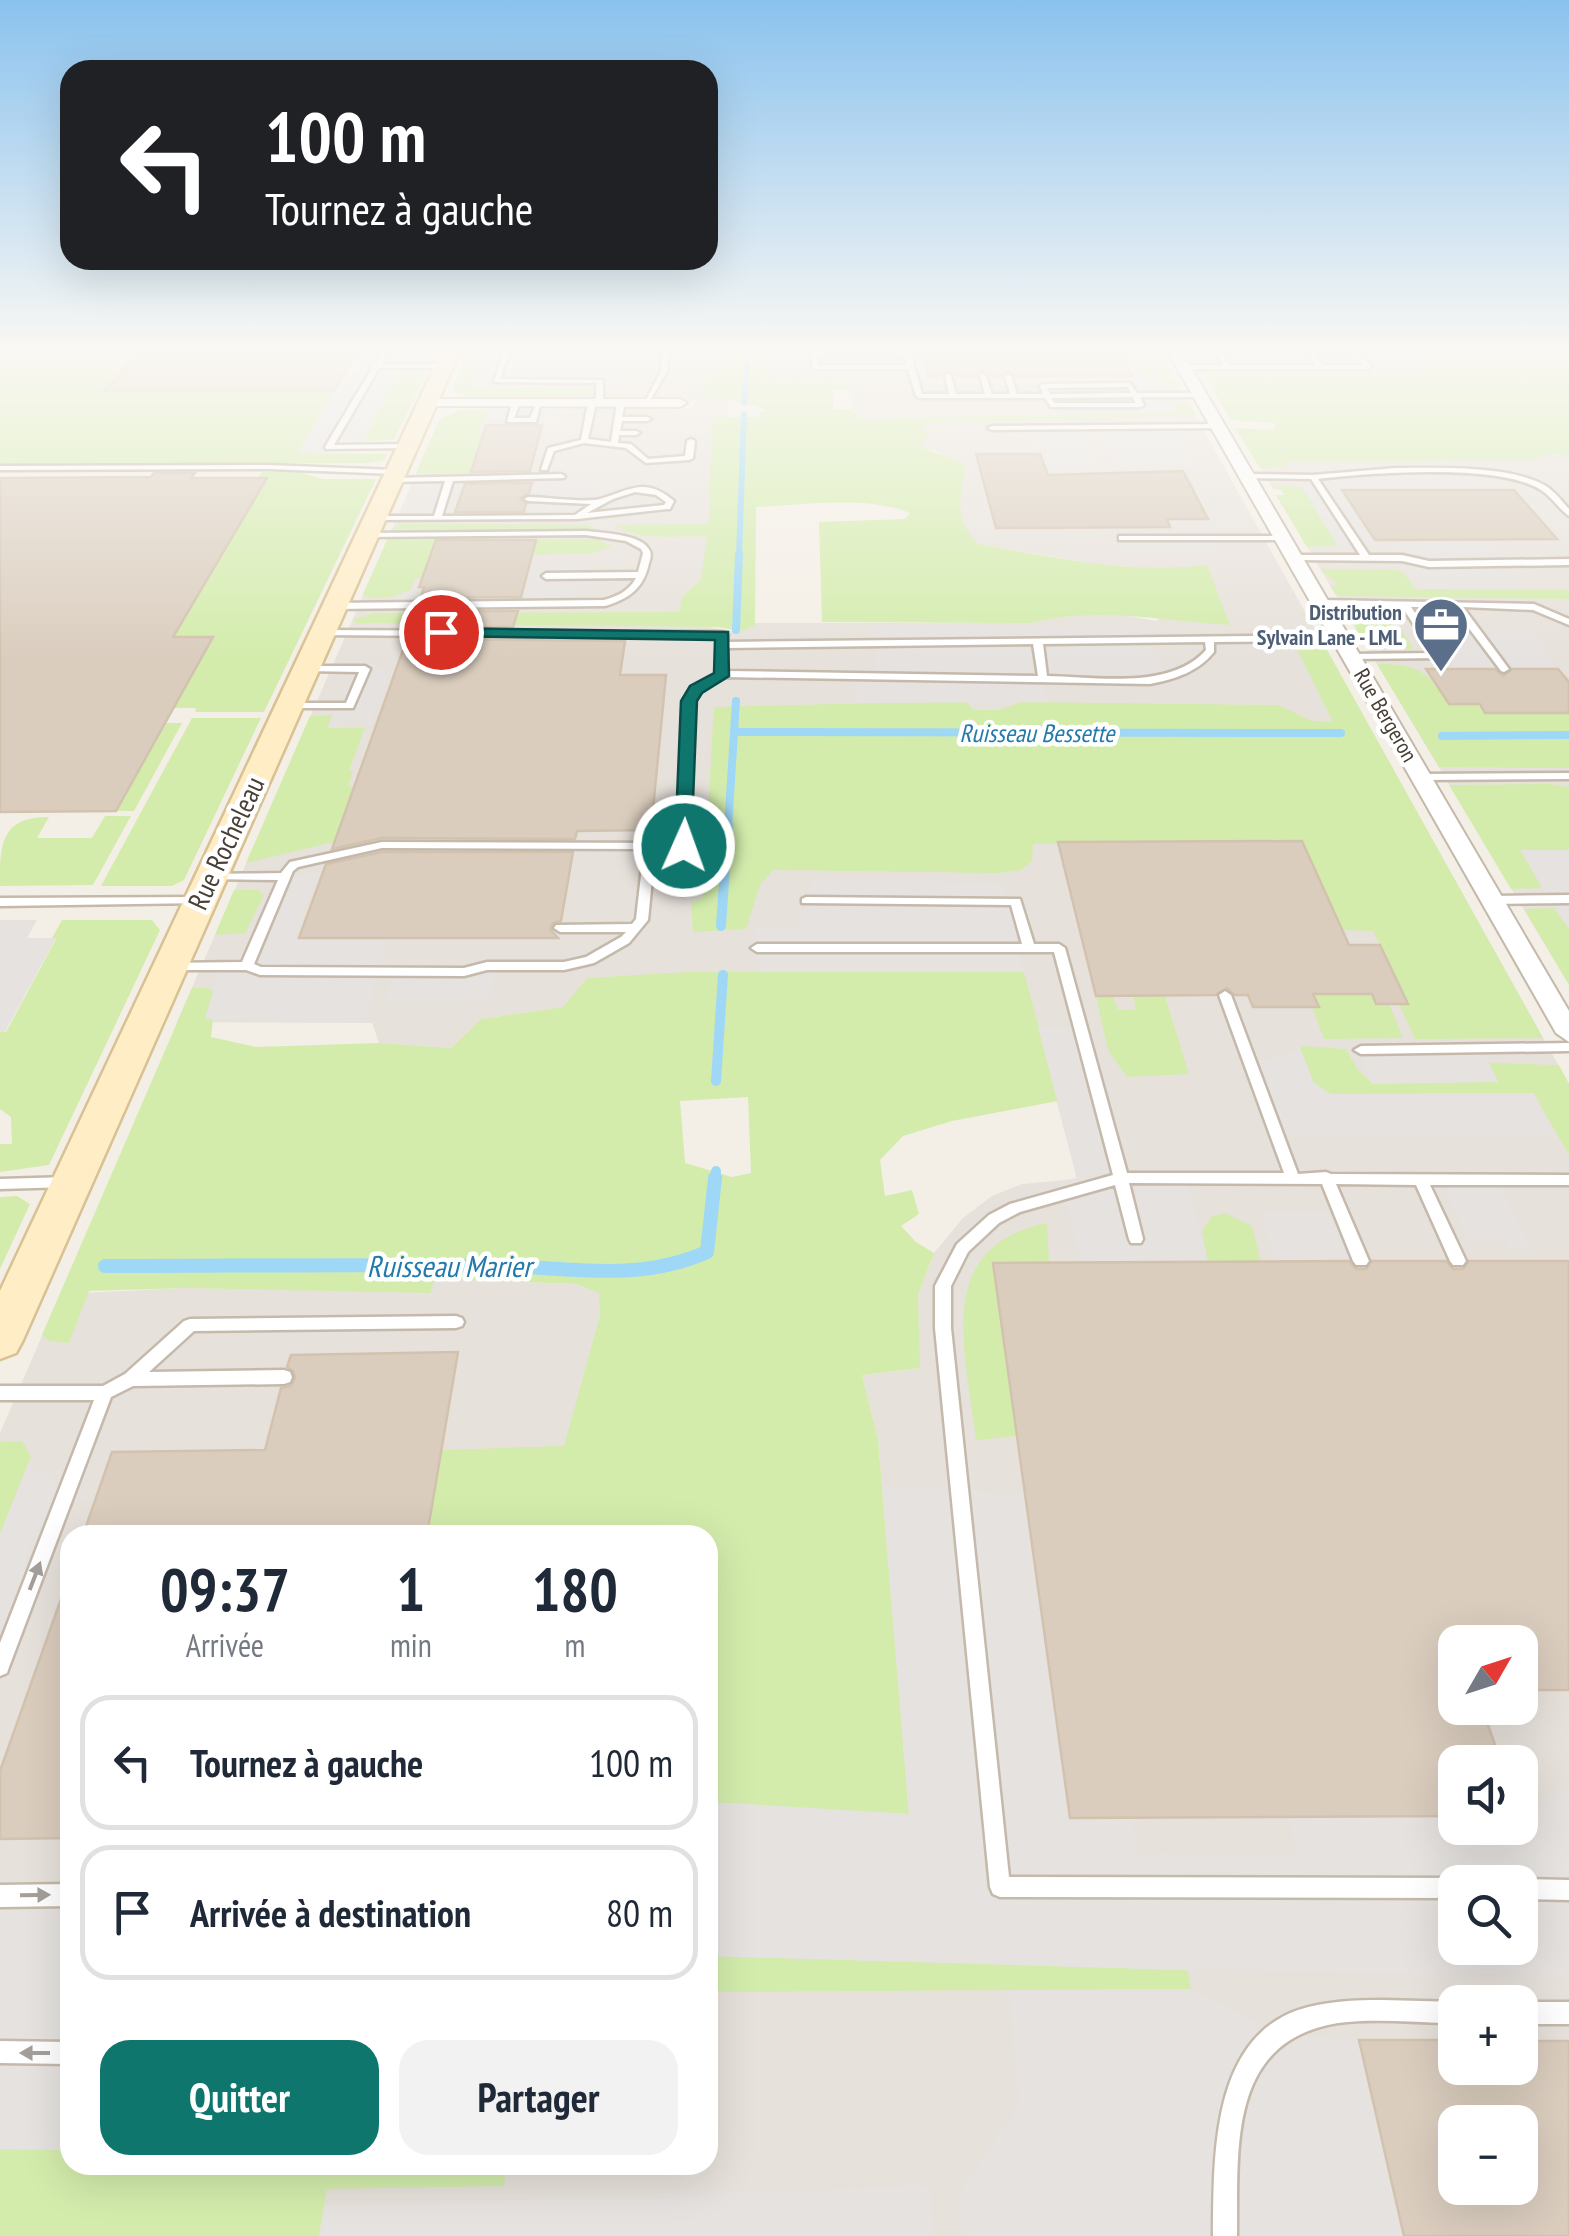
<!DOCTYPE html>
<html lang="fr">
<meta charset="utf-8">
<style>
body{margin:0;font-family:"PT Sans Narrow",sans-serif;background:#f2f2f3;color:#1f2937;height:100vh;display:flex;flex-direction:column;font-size:38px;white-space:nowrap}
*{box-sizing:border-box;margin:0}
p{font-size:32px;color:#747a83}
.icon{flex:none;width:55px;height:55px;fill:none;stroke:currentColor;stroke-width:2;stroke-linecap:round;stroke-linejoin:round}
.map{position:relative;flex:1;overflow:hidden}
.panel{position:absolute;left:60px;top:1525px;width:658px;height:650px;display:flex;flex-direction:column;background:#fff;border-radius:30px;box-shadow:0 10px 40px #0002}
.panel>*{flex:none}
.top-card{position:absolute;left:60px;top:60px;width:658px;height:210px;border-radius:30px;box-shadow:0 10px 40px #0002;background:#202124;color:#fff;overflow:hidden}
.needle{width:65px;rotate:51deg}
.controls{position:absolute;left:1438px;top:1625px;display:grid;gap:20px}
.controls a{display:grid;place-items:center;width:100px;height:100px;border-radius:20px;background:#fff;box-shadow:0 10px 40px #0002;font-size:50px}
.pin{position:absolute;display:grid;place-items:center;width:85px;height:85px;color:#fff;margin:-42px;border:5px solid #fff;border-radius:50%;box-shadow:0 2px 10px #0007}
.me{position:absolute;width:110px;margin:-55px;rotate:2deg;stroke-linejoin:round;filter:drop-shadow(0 0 8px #0008)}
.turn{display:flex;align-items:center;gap:35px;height:210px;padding:0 40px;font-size:45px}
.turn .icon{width:130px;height:130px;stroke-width:2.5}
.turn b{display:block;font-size:70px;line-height:85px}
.eta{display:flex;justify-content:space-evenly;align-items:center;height:170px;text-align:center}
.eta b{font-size:60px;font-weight:600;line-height:70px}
.primary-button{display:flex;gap:20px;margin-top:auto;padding:20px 40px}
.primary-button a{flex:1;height:115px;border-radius:30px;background:#0f766e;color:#fff;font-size:40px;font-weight:600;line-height:115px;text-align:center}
.primary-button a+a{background:#f2f2f3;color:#1f2937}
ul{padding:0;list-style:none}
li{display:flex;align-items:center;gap:30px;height:135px;margin:0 20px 15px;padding:0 20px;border:5px solid #e0e1e3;border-radius:30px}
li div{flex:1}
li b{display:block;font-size:38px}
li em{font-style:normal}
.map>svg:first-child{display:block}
.industrial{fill:#e7e1db;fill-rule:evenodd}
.green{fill:#d3ecac;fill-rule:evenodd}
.parking{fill:#e5e2df;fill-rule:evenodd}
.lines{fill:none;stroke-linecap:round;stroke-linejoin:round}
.stream-far3{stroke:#9ed8f6;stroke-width:6}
.stream-far2{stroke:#9ed8f6;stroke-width:8}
.stream-far1{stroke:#9ed8f6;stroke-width:10}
.stream{stroke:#9ed8f6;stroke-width:14}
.building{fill:#dacdbe;stroke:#d2c2ae;stroke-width:2.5;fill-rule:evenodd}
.lane-casing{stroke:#c4b9ab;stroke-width:5}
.street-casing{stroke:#c4b9ab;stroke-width:4}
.secondary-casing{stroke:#d8c193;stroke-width:5}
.lane{fill:#fff;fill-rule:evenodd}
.street{fill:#fff;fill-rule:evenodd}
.secondary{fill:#ffedc6;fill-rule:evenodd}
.oneway{fill:#a49f9a}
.route{fill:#0f766e;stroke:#0a4d48;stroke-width:2.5}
.labels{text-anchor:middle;stroke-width:9;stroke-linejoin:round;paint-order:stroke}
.far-service-label{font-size:22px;font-weight:bold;fill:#4e5e75;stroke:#fff;text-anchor:end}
.far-street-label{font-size:22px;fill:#483f35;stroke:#fff}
.far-water-label{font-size:25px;font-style:italic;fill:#247aab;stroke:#fff}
.street-label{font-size:28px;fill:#483f35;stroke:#fff}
.water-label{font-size:30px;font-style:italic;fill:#247aab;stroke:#fff}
</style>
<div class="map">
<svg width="1569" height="2236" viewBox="0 0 1569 2236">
<rect width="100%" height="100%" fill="#f4efe6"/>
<path class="industrial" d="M470,347h260l-2,70 -16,1 -2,106 -9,55 -19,18 27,30 20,4h12l14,-8h276l32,-8 44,-3 49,9 51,-56 -38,5 -72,-6 -119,-20 -12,-12 -9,-21 9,-47 -14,-3 -15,-10 -18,-3 3,-20 6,-4 -68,-5 -8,-9 -2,-31 -84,-3 2,-23 17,-6h372l412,737v1152h-1569v-803l60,-139 124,-6 247,4 2,-13 143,5 24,9v22l-57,220h-473v630h638v-363l201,11 -31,-374 -16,-64 57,-7 -1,-73 16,-42 29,-35 29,-22 30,-12 55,-5 -54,-207h-335l-125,35 -82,12 -30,29 -72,-5 -7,-20 -195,-1 263,-603 20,-9 233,-2 3,-8 -232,-4 -9,-3 -2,-6zM1455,1642h65v66h-65zM1455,1762h65v66h-65zM1455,1882h65v66h-65zM1455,2002h65v66h-65zM1455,2122h65v66h-65z
M1187,347h234l23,24 -242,1z
M1552,453l17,3v529l-293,-490h8l-3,-5 -8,-1 -16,-27 278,-2z"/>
<path class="green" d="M0,347h144l-38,44h228l-36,62 89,1 -2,6 -15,3 -370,1z
M480,347l7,3 -16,38h118l-1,8 -114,2 -19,-5 -2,-6 16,-38z
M730,347h55l-17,6 -1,23 84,3 -1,11h-17v20h19l8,9 315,-7 -4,-9h18l7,12 -267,8 -7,5 6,8 -8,11 46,17c-5,33 -14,54 12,80 76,13 152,31 229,21l23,60c-68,-4 -132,-19 -199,-2l-209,-1 -3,-100 86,-3 5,-6c-44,-18 -107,-8 -154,-6l-1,119 -14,5 -24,-4 -363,-4 1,-4 19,-6 305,-1 3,-15 19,-18 6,-42c-29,-2 -68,5 -93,-12l95,-1 3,-107h44l9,-7c-13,-7 -50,-13 -66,-14l6,-13 -5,-12 28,-1z
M1145,347h12l23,40h-18l-5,-10h-15l1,-7 -11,-5 2,-7 -6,-6h18z
M1401,347h168v109l-17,-3 -17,7 -248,2 -1,5 -26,1 -25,-40 36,2 5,-3 -2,-4 -43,-3 -29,-48h198l27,-4 -5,-5 2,-7z
M387,370l40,2 -33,68 -45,2 15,-2 34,-68z
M460,410l26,1 -9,26h6l-10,36h-57l23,-53z
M262,472h37l24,7h53l-112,233h-69l1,-4h-23l39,-70 -39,-1 93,-158 -9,-1z
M1270,485l32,2 36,59 -31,1 -31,-52h8l-3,-5z
M401,524l188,1 6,5 -203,-1z
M597,539l15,7 -20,7 -60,2 4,-15z
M387,540l106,-2 2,2h-58l-15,38h-7l-4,12 -20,7 -21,1 -7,-4z
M1320,569h74l10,4 12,16 153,1v9l-226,-3 -8,-2 -5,-9h8z
M1361,612h28l25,37 -47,-2 -19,-32z
M1296,647l30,1 217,390 -128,1 -16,-35 9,-1 -35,-72 -31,-1 -41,-89 -268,3 -1,17 -11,9 -22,3 -226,-3 -13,15 -14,44 -53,3 -2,-29 12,-6 11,-190 252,-6 7,9h27l21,-8 258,3 32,16 22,1z
M1377,664c41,0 50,7 72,40h31l6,9h83v55l-130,-1z
M332,715l-4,13h37l-16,42 4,1 -5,15 5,1 -19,55 -88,21 64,-147z
M192,718h69l-77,162 -12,6h-71z
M165,723h17l-48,88h-18z
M1551,784l18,3v63h-48l21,38 -31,1 -62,-104z
M105,816h26l-38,69 -93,1c0,-41 0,-69 49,-69l-12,21h55z
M234,890h24l6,5 -19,38 -30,2z
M1554,908l15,21v56l-45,-76z
M62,920h90l8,10 -111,235 -49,7v-28h12l-1,-27 -11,-8v-77h6l50,-93 -4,-1z
M688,972h336l34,129 -106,20 -49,15 -23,24 5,36 27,-6 7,24 -18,12 15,16 18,11 -16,42 2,73 -58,7 16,64 31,375 -201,-12v-267h-281l14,-85 123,-4 36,-131 -1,-22 -23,-9 -142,-5 -3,14 -247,-5 -95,3 -20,52 -19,-2 -8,-6 150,-347h16l5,4 -8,26 8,2 -2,17 45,10 123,-4 72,5 30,-29 82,-12 24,-29zM748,1097l3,76 -19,4 -47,-14 -5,-62z
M1313,994h59l5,10h12l14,34 -79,1 -12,-32 7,-1z
M1096,996h17l5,14h18l-3,-14h32l24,78 -62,3 -19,-27z
M1304,1046l42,3 12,21 15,14 125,-3 -9,-18 70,2 10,19v71l-36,-62 -202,1 -17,-11 -14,-35z
M17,1196l13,8 -30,65v-72z
M1225,1213l27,13 9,36h-53l-6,-31 9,-14z
M1047,1223l2,39 -55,1 24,173 -42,4c-10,-87 -45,-194 71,-217z
M22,1441l9,15 -31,78v-92z
M708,1956l479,14 4,19 -483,3z
M0,2149l70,1v15h436l-2,21 -177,3 -8,47h-319z"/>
<path class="parking" d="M373,347h39l-7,14h-23l-10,11h27l-36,69h-30l-7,12h-28l35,-60 15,-1 -14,-1 9,-17h14z
M1215,347h76l17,20h-80z
M507,349l-1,6h21l-4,18h101l-3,16 -137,-1 1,-5h-12l14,-33z
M1102,377h55l19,35 -123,2 -7,-19 64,-1z
M482,409h82l-4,14 -41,2h-37l4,-14z
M1080,427l20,43 -54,1 -17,-43z
M1096,427h79l23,39 -82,1z
M1448,461l24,29 -119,-5 -18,-23z
M535,474h65l-2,10 -32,15 -2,8 -39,1 -3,16h-102l14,-37 32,-7 -3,9 -6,1 -6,18h74z
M1339,486l36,54 3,7 -40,-1 -36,-59z
M1112,534h97l10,17 -98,1z
M1392,541h93l36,48h-97z
M529,564h59l-12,40 -187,2 2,-9 20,-7 112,-1z
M875,625l271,3 19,50 -122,3 6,21 -194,1 3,-27h16z
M1529,631l29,38h-102l-24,-37z
M358,662h14l18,11 -20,54 -21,-14 -9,15h-13z
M1520,850h49v79l-12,-18z
M319,871l-24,67h94l-25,85 -159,-4 16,-52 26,-1 37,-86z
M813,880l190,3 21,89 -264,-1 -5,-44 43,-1z
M0,920h37l-10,18h29l-51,94h-5z
M497,966l-10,34 -103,1 10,-29h70z
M1038,1027l42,1 41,150h65l22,84h-127l-21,-81 17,-3z
M1300,1048l14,35 17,11 203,-1 23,44 -281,-2 -24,-68z
M1480,1048l18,34 -126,2 -17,-34z
M1440,1178l57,1 33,70 -21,-1 -5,-9 -38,-1z
M1340,1211l21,50 -85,1 -15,-50z
M28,1465l39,27 -67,175v-133z
M882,1486h76l37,8 30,-1 46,325h60l7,35 159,2 -8,-38 166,-1v12h65v-12l49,-29v188l-382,-5 -479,-14v-154l201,12zM1455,1882h65v66h-65z
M70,1895v255l-70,-1v-253z
M1191,1989l88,45 80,6 45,196h-443l-2,-42 60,-88 -10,-116z
M930,2186l3,50h-614l5,-30z"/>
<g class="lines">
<path class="stream-far3" d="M744,403l5,-56
M739,556l5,-142"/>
<path class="stream-far2" d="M736,630l3,-76
M734,732l607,1
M1442,736l127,-1
M728,828l8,-127"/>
<path class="stream-far1" d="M721,926l7,-101
M716,1081l7,-106
M715,1181l1,-10"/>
<path class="stream" d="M105,1266c130,0 261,-2 391,0 74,1 141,17 211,-14l8,-74"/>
</g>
<path class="building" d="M144,347h216l-26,44h-230z
M922,347l197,1 14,28h-118l-9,-5 -5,5h-11l-9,-5 -5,5h-21l-9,-5 -5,5h-12z
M486,425h56l-12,46 -59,1z
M976,454h64l8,21 135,-4 25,48h-41l3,8 -174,1z
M154,473h41l-4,5h76l-94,159h40l-97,174 -116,1v-334l151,-1z
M532,483l-3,10 -9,5 6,6 -2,8h-69l10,-28z
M1342,490h172l43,49 -182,1z
M436,540h100l-15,57 -100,1 3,-11h-5z
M518,611l-5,16h-102l5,-15z
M407,639l218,2 -5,34h46l-15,155 -74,1 -2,8 -193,-1 -50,11z
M1426,669h69l8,7 9,-7h46l11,13v31h-84l-5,-9h-31z
M1302,841l47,104h31l28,59h-32l-4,-10h-59l6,13h-66l-5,-12h-13l-8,-7 -12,7 -119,1 -38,-154z
M382,852h191l-12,69 -8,2 -3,6 8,9h-259l27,-74z
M1349,1261l7,8h10l6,-8h74l7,8h10l6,-8h100v429h-49v-48h-65v66h27l19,54h-46v54l-385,2 -77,-555z
M458,1352l-31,183h-344l29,-83 153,-2 16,-62 10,-2 4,-8 -2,-7 -6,-4 4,-12z
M66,1585l4,1v252l-70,1v-68z
M1359,2040h96v28h65v-27h49v195h-165zM1455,2122h65v66h-65z"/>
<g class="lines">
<g class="lane-casing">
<path id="lane" d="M385,347h6l-10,17h63l3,2 -3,2h-65l-45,77 73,-1 4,2 -4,2 -81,1 -1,-2 47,-79 -1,-2 4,-2z
M505,347h6l-11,32 103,1v23l-4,2 -3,-2 -8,36 23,3 6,-39 4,-2 4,2 -3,14h25l4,2 -4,2h-25l-2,10h16l4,2 -4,2h-17l-1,8 13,1 17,15 37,-3 2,-15 4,-2 4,2 -2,17 -4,2 -43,3 -20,-15 -42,-5 -30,8 -7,19h-6l7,-22 33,-8 7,-37 4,-2 3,2 2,-20 -103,-1z
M663,347h6l-2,24 -19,33h-4l17,-33z
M811,347h6v4h87l-1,-4h6l13,47h27l-4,-18 3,-2 3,2 5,18h29l-5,-18 3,-2 3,2 6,18h18l-5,-18 3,-2 3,2 6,18h26l-3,-8 3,-2 87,-1 7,10h63l3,2 -3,2h-60l4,8 -4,2h-89l-6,-9h-126l-3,-2 -8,-27h-93l-3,-2zM818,355h87l2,10h-89zM1128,387l3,6 -81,1 -3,-6zM1133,397l2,6h-81l-3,-5z
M1212,347h6l12,18h86l-13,-18h50l18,20 -3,2h-184l-3,-2 3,-2h39zM1313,352h38l12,13h-40z
M516,401l4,2 -6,15h16l7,-16h4l-5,20h-29l5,-19z
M1219,424h3v4l-230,2 -4,-2 4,-2z
M269,465l126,5 4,2 -4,2 -126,-5 -269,1v-4z
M1396,468c42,0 114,-3 150,18 9,6 16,15 23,23v7c-10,-7 -17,-19 -28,-26 -42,-27 -172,-17 -223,-11l51,76h33l27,6 140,-2v6l-140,2 -27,-6 -110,-1 -1,-2 4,-3h65l-49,-76 -63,-1 -4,-2 4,-2 65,1z
M561,474l4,2 -1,2 -111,3 -11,35 133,-1 16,-11 -63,-3 -4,-2 4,-2c17,0 57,6 72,2 30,-9 45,-23 74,2l-4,8h-3l-90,10 -203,1 -4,-2 4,-2h60l11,-35 -56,1v-4h3zM635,492l21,3 10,7 -2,3 -77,8 26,-14z
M586,531c16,2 53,3 62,17 4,5 3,9 1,15 -5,25 -20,36 -44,43l-271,3 -4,-3 4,-3 270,-3c14,-4 25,-9 32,-22l-90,1 -4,-3 4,-3 92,-1 5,-19 -2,-4 -15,-8 -40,-6 -220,2 -4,-2 4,-2z
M1119,536h164l4,2 -4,2h-164z
M1321,600l213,4 35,15v6l-36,-15 -70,-3 46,62 -5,3 -3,-1 -48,-64h-42l34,49 -2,2 -91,1 -3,-1v-4l84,-1 -31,-46 -84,-2v-4z
M322,630l401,2 5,3 -1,7 615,-7 5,3 -5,3 -128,1v10c-16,20 -39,27 -64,32l-424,-7 -26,14 -6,10 -4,145 -6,3h-29l-7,71 -19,23 -35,20 -30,7h-77l-23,6 -204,-1 -14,-5h-80l-2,-3 2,-3 4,-1 72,-1 36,-82 -71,-1v-4l4,-1 70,-1 9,-11 92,-20 297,1 5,-142 9,-14 24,-12 1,-37 -399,-3 -2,-2zM1205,642l1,8c-35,40 -110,27 -159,26l-4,-32zM1033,644l5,32 -311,-5v-23zM382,848l262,1 -8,70 -4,5 -76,1 -2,3 6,4h66l-5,5 -35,20 -22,5h-77l-23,6 -203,-1 -7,-3 39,-93 5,-4z
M303,666h62l5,3 -17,39h-67v-4l3,-1h57l13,-31 -53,-1 -5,-3z
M1569,773v6l-147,1 -5,-3 5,-3z
M1569,895v8l-76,1 -6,-4 6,-4z
M199,897l6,4 -2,2 -203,3v-8z
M806,897l214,2 14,45h25l6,4 62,225h157l-65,-178 6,-4 6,4 67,179 28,-2 5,2 238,1v10h-139l36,76 -3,4h-10l-3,-4 -34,-76 -80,-1 33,77 -3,4h-10l-3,-4 -31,-77 -193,-1 14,56 -2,4h-10l-2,-4 -14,-54 -95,27 -21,11 -31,29 -17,34v42l58,549 446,1 8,4h-8v16l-455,-1 -7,-3 -3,-7 -55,-559v-42l22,-42 32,-29 21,-11 103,-29 -59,-223h-297l-6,-4 6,-4h265l-11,-39 -209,-2v-4z
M1569,1043v8l-208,3 -7,-4 7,-4z
M69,1177l5,1 2,4 -2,4 -5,1 -69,2v-10z
M456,1316l6,2 2,4 -2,4 -6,2 -262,3 -45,41 135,-2 6,2 2,5 -2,5 -6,2 -151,2 -22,11 -102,270 -2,6 -7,3v-33l94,-243h-94v-14h103l22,-12 59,-53 6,-2z
M1520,1879l49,1v20l-49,-1v-17h-8z
M70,1884v22l-70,1v-22z
M1383,2000l76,2h-4v21c-38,0 -79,-5 -117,0 -111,18 -100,125 -101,213h-24c1,-76 -3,-195 85,-226 27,-9 57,-10 85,-10z
M1519,2002h50v22h-49z
M0,2041l70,1v22l-70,-1z"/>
</g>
<g class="street-casing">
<path id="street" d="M1165,347h14l390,664v31l-13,-9z
M427,399h253l7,4 -7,4 -258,-1v-6z"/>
</g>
<g class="secondary-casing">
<path id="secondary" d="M444,347h18l-439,993 -7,13 -16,6v-68z"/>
</g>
<use href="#lane" class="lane"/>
<use href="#street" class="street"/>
<use href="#secondary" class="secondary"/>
</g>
<defs><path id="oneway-solid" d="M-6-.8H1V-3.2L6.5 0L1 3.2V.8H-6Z" transform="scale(2.5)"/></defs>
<g class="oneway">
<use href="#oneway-solid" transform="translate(35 1576) rotate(-69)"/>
<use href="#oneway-solid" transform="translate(35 1895) rotate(-1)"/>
<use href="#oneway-solid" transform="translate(35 2053) rotate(-180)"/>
</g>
<linearGradient id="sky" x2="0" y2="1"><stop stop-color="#8ac2ee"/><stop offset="0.53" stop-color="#faf8f4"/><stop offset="1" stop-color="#faf8f4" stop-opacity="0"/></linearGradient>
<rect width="1569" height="660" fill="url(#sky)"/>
<path class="route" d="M441,628l287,4 1,44 -27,17 -5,8 -6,149 -7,2 -9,-6 6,-145 9,-15 24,-13 1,-33 -280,-4v-7z"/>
<defs>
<g id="office-pin" transform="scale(2.875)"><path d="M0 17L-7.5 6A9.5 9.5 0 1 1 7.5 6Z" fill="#5c6f8a" stroke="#fff"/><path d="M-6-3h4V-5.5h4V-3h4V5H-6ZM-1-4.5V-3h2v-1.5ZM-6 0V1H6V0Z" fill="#fff"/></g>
</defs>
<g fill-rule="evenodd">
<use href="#office-pin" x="1441" y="625"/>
</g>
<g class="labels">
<g class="far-service-label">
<text x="1402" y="620">Distribution<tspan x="1402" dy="25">Sylvain Lane - LML</tspan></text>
</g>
<g class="far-street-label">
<text transform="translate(1386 715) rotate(60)" y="8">Rue Bergeron</text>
</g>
<g class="far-water-label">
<text x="1037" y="742">Ruisseau Bessette</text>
</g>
<g class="street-label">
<text transform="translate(226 843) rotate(-65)" y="10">Rue Rocheleau</text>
</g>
<g class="water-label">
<text x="449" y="1277">Ruisseau Marier</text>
</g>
</g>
</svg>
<div class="controls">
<a><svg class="needle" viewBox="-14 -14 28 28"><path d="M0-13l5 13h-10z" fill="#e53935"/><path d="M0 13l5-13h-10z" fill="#747a83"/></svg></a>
<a><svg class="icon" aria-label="sound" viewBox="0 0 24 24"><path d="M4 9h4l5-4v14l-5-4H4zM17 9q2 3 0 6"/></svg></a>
<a><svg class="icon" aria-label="search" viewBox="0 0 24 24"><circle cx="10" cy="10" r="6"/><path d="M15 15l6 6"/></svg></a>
<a>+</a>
<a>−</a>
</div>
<div class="pin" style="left:441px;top:632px;background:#d93025"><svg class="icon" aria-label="arrive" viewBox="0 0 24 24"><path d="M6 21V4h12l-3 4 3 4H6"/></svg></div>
<svg class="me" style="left:684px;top:846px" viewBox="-20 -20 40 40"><circle r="17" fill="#0f766e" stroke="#fff" stroke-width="3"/><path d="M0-11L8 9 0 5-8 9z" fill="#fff"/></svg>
<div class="top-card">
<div class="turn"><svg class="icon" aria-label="left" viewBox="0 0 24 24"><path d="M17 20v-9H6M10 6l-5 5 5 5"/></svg><div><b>100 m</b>Tournez à gauche</div></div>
</div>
<section class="panel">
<div class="eta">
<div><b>09:37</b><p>Arrivée</p></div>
<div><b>1</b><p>min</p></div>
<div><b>180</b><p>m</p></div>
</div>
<ul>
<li><svg class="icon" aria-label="left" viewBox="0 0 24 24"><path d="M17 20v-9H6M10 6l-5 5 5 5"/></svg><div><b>Tournez à gauche</b></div><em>100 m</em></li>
<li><svg class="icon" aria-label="arrive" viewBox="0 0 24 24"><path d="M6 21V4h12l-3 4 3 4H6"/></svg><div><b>Arrivée à destination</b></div><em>80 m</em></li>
</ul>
<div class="primary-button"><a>Quitter</a><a>Partager</a></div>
</section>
</div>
